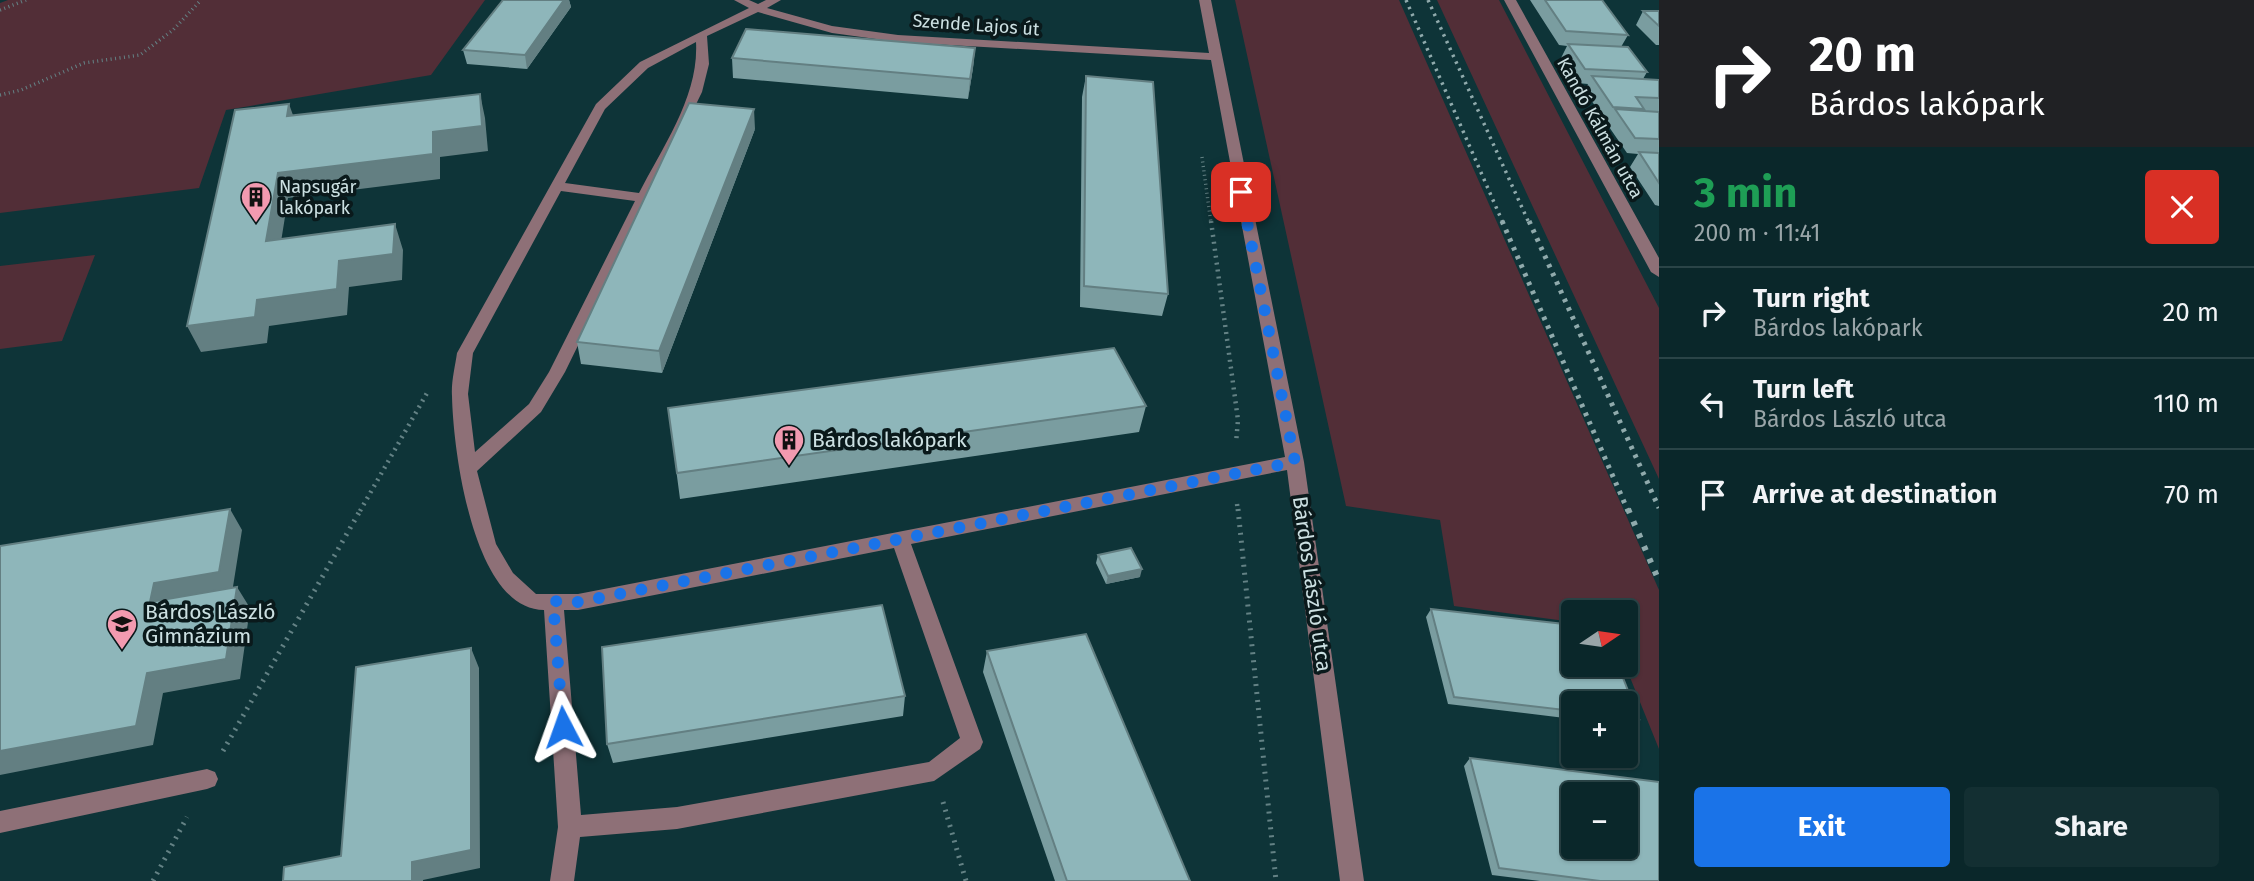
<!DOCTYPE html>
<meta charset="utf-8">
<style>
body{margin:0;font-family:"Fira Sans",sans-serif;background:#132f32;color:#f1f3f6;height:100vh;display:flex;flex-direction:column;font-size:26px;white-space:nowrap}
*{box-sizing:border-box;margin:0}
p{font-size:23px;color:#99a5a8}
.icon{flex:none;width:38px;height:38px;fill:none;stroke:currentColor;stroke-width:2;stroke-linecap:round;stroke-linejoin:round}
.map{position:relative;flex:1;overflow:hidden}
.drawer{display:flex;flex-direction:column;background:#0a272a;width:595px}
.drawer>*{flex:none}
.hud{background:#202124;color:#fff;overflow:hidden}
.needle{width:46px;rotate:77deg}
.controls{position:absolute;left:1561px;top:600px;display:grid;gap:14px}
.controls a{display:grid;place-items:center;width:77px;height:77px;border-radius:7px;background:#0a272a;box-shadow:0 2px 5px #0004,0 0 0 2px #2a4447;font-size:35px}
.pin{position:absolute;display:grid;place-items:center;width:60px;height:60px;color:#fff;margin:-30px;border-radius:14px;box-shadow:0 4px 10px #0006}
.me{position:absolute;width:77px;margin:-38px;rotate:356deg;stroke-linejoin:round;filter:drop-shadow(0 0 5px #0008)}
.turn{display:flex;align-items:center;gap:24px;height:147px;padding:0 35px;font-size:32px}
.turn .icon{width:91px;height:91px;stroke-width:2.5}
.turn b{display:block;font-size:49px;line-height:60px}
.round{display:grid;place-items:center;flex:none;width:74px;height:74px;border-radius:7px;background:#132f32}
.summary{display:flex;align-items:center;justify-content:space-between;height:119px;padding:0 35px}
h1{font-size:42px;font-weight:700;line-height:52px;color:#1e9e55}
.cta{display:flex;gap:14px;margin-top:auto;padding:14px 35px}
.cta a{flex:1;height:80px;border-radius:7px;background:#1a73e8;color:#fff;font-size:28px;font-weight:700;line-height:80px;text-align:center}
.cta a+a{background:#132f32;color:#f1f3f6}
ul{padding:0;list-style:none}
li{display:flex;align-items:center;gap:21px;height:91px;padding:0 35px;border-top:2px solid #2a4447}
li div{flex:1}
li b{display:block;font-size:26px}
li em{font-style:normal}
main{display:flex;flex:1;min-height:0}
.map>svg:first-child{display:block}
.green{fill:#522e37}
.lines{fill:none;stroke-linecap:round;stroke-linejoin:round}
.path-far2{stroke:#648285;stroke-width:3.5;stroke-dasharray:1 3.5;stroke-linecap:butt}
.path-far1{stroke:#648285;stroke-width:4.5;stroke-dasharray:2 5;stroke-linecap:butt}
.path{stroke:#648285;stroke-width:5;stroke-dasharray:2 6;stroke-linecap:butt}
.minor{fill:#8e7077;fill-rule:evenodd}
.rail-far2{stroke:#90aaac;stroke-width:3.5;stroke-dasharray:2.5 5;stroke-linecap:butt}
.rail-far1{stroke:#90aaac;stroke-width:5;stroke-dasharray:3.5 6;stroke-linecap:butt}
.rail{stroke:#90aaac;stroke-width:6;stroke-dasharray:4.5 9;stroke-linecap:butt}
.wall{fill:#7a9da0}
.shaded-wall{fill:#637f82}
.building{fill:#8eb6ba;stroke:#637f82;stroke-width:2;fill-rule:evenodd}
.route{stroke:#1a73e8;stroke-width:12;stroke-dasharray:0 21.6}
.labels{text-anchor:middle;stroke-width:7;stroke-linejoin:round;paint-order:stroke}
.far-street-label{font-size:18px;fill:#cce0e2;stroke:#0a191b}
.far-poi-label{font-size:18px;fill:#cce0e2;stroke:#0a191b;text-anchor:start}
.poi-label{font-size:21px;fill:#cce0e2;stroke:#0a191b;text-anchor:start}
.street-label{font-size:21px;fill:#cce0e2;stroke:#0a191b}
</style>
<main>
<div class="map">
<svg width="1659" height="881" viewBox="0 0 1659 881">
<rect width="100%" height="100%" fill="#0e3438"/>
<path class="green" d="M8,0h477l-54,75 -205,35 -27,78 -199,25v-210z
M1235,0h164l260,590v159l-34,-84 1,-53h-53v10l-119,-16 -14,-86 -94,-14z
M1437,0h62l160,308v171z
M95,255l-33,86 -62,8v-83z"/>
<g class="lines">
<path class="path-far2" d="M0,10l26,-10
M0,95l21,-5 63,-27 56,-8 33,-25 28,-30
M1202,157l9,66"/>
<path class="path-far1" d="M1211,221l27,199 -2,23
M1237,504l1,7
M360,511l67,-118"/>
<path class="path" d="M1238,509l38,372
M223,751l138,-242
M943,802l23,79
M153,881l34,-64"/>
<path class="minor" d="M734,0h15l9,4 8,-4h15l-14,8 65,18 66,9 311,18 -10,-53h12l93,462 60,419h-24l-53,-411 -376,74 72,198 -3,7 -46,32 -257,48 -97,8 -6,44h-24l8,-54 -14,-217c-71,0 -91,-161 -92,-214 -1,-14 3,-29 5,-43l139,-249 44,-42 109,-54zM758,12l74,21 66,9 313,18 74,397 -707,137h-42l-23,-21 -17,-29 -19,-73 64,-59 24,-40 137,-280 7,-28 -2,-28zM696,42c3,54 -33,104 -57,151l-74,-10 40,-74 43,-41zM561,191l74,10 -86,171 -20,32 -54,48 -7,-58 5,-41zM894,548l66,190 -31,24 -252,45 -96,8 -17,-205h14z
M1504,0h12l143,258v19l-8,-5z
M207,769l8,3 3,7 -3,7 -8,3 -207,44v-22z"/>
<path class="rail-far2" d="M1406,0l97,223
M1428,0l101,223"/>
<path class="rail-far1" d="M1502,221l126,290
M1529,221l130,287"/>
<path class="rail" d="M1628,509l31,72"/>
</g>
<path class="wall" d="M503,0h66l2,7 -44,62 -60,-5 -4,-14z
M1530,0h72l26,35 -7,12 26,25 -4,7 16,1v126l-4,-1 -25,-38 8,-13 -11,-1 -20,-29 1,-2h-3l-20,-32 3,-6 -11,-1 -16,-25 6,-12 -8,-1z
M1643,11h16v34h-3l-20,-20z
M975,48l-2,20 -5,31 -235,-21 -1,-20z
M1086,76l82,218 -6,22 -82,-9 2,-210z
M755,129l-93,244 -81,-9 -4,-22z
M1146,406l-7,26 -459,67 -12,-91z
M1098,555l42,22 -34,7 -10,-21z
M1431,609l142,16v40h45l21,54 -8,7h-5v-22h-53v15l-125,-15 -22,-87z
M987,651l203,230h-135l-72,-209z
M905,696l-2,20 -290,47 -6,-19z
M1470,758l189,123h-119l-48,-6 -28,-109z"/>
<path class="shaded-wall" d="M564,0h5l2,7 -44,62 -2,-14z
M975,48l-2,20 -5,31 2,-20z
M480,94l5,24 3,33 -48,6v22l-152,19 -11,69 -11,-26 12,-68 155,-41z
M289,104l9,25 -11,-13z
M754,109l1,20 -93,244 -3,-22z
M395,224l8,26 -1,30 -53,7 -2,28 -78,11 -2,17 -66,9 -14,-26 70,-26 82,-39z
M230,509l12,21 -10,63 -82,9 4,-19z
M1142,569l-2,8 -34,7 2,-8z
M237,587l13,21 -10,71 -77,14 -10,52 -153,30v-24l147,-78z
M471,648l8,20 1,200 -57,12v1h-11v-19z"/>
<path class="building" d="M503,0h61l-39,55 -62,-5z
M1545,0h57l26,35 -62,-4z
M1643,11h16v15z
M746,29l229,19 -5,31 -238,-21z
M1568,44l60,3 19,25 -62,-3z
M1086,76l67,6 15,212 -84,-8z
M1592,76l67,4v18l-23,-1 8,12 -31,-2z
M480,94l2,32 -49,6v22l-155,19 -12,68 129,-17 -2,30 -54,7 -2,28 -80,11 -2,17 -68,9 48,-216 54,-6 -2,12z
M689,103l65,6 -95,242 -82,-9z
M1615,109l44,3v27l-24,-1z
M1639,152l20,1v30z
M1114,348l32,58 -469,67 -9,-65z
M230,509l-11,63 -65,11 -4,19 87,-15 -11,72 -79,14 -11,53 -136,25v-205z
M1131,548l11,21 -34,7 -10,-21z
M882,605l23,91 -298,48 -5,-97z
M1431,609l142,16v40h45l21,54 -13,-2v-13h-53v7l-119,-14z
M1086,634l104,247h-123l-80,-230z
M471,648v202l-59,12v19h-129l1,-14 57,-11 15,-189z
M1470,758l189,24v99h-59l-101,-13zM1573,794h53v53h-53z"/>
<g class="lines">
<path class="route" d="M563,727l-10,-126 25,1 717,-140 -54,-270"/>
</g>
<defs>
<g id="building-pin" transform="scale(1.575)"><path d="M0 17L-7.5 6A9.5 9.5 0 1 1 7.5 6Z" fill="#f29ab0" stroke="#0a191b"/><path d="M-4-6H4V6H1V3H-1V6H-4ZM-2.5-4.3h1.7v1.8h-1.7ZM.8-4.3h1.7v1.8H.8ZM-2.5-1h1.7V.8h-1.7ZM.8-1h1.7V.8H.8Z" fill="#111"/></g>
<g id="school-pin" transform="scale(1.575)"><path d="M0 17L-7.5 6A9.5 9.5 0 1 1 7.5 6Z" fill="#f29ab0" stroke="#0a191b"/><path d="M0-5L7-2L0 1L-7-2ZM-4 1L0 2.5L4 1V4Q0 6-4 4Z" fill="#111"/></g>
</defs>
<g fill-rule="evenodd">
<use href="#building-pin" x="256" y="197"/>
<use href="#building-pin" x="789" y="440"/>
<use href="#school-pin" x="122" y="624"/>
</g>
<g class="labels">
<g class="far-street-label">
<text transform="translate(976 25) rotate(4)" y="6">Szende Lajos út</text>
<text transform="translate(1600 128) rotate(61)" y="6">Kandó Kálmán utca</text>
</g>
<g class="far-poi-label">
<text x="279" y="193">Napsugár<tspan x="279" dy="21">lakópark</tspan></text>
</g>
<g class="poi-label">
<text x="812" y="447">Bárdos lakópark</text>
<text x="145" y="619">Bárdos László<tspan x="145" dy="24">Gimnázium</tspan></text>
</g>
<g class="street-label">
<text transform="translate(1312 584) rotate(82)" y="7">Bárdos László utca</text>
</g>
</g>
</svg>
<div class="controls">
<a><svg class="needle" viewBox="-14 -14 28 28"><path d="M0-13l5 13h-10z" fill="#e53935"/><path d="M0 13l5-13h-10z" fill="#99a5a8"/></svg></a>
<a>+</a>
<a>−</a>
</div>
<div class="pin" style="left:1241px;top:192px;background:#d93025"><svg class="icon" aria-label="arrive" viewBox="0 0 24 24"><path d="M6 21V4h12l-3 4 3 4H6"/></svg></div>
<svg class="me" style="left:563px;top:727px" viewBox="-20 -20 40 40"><path d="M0-17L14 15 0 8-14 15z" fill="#1a73e8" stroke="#fff" stroke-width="4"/></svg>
</div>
<section class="drawer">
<div class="hud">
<div class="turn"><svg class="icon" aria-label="right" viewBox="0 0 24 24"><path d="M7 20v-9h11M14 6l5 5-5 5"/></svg><div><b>20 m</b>Bárdos lakópark</div></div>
</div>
<div class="summary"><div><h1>3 min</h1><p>200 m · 11:41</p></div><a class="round" style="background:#d93025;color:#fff"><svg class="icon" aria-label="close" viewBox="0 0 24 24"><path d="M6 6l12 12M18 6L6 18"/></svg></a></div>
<ul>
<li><svg class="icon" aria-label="right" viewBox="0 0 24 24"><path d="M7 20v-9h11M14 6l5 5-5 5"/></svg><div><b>Turn right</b><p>Bárdos lakópark</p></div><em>20 m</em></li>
<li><svg class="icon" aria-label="left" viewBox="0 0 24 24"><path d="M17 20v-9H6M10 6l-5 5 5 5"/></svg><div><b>Turn left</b><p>Bárdos László utca</p></div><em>110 m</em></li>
<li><svg class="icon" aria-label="arrive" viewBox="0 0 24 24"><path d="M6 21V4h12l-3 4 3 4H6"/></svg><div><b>Arrive at destination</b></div><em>70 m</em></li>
</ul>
<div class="cta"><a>Exit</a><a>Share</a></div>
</section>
</main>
